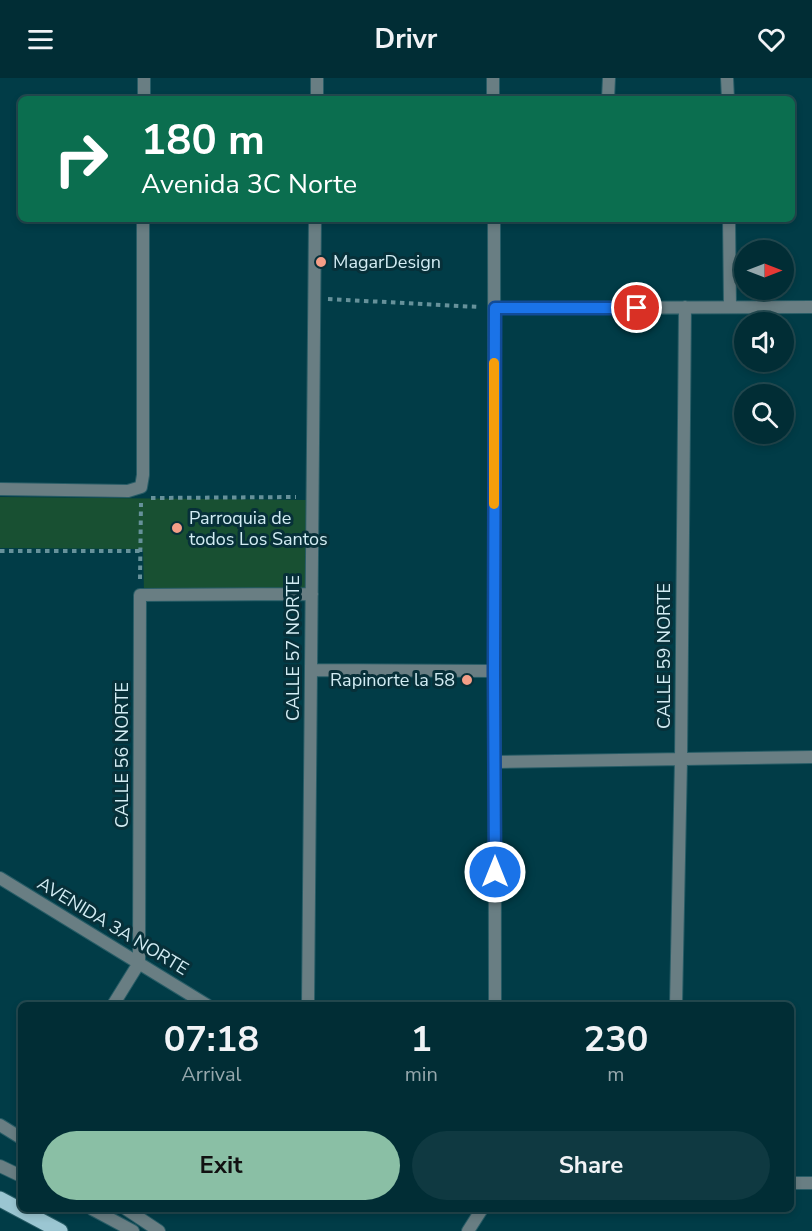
<!DOCTYPE html>
<style>
body{margin:0;font-family:"Nunito Sans",sans-serif;background:#0f3941;color:#f1f3f6;height:100vh;display:flex;flex-direction:column;font-size:22px;white-space:nowrap}
*{box-sizing:border-box;margin:0}
p{font-size:20px;color:#96a8ad}
.icon{flex:none;width:33px;height:33px;fill:none;stroke:currentColor;stroke-width:2;stroke-linecap:round;stroke-linejoin:round}
.map{position:relative;flex:1;overflow:hidden}
.drawer{position:absolute;left:18px;top:924px;width:776px;height:210px;display:flex;flex-direction:column;background:#012d35;border-radius:9px;box-shadow:0 3px 9px #0003,0 0 0 2px #234950}
.drawer>*{flex:none}
.guide{position:absolute;left:18px;top:18px;width:777px;height:126px;border-radius:9px;box-shadow:0 3px 9px #0003,0 0 0 2px #234950;background:#0b6e4f;color:#fff;overflow:hidden}
.needle{width:39px;rotate:90deg}
.fabs{position:absolute;left:734px;top:162px;display:grid;gap:12px}
.fabs a{display:grid;place-items:center;width:60px;height:60px;border-radius:50%;background:#012d35;box-shadow:0 3px 9px #0003,0 0 0 2px #234950;font-size:30px}
.pin{position:absolute;display:grid;place-items:center;width:51px;height:51px;color:#fff;margin:-26px;border:3px solid #fff;border-radius:50%;box-shadow:0 2px 6px #0007}
.me{position:absolute;width:66px;margin:-33px;rotate:0deg;stroke-linejoin:round;filter:drop-shadow(0 0 4px #0008)}
.turn{display:flex;align-items:center;gap:21px;height:126px;padding:0 24px;font-size:27px}
.turn .icon{width:78px;height:78px;stroke-width:2.5}
.turn b{display:block;font-size:42px;line-height:51px}
.eta{display:flex;justify-content:space-evenly;align-items:center;height:102px;text-align:center}
.eta b{font-size:36px;font-weight:700;line-height:42px}
.cta{display:flex;gap:12px;margin-top:auto;padding:12px 24px}
.cta a{flex:1;height:69px;border-radius:36px;background:#8abfa5;color:#111;font-size:24px;font-weight:700;line-height:69px;text-align:center}
.cta a+a{background:#0f3941;color:#f1f3f6}
header{display:flex;justify-content:space-between;align-items:center;height:78px;padding:0 24px;background:#012d35;font-size:27px;font-weight:700}
.map>svg:first-child{display:block}
.green{fill:#185032}
.lines{fill:none;stroke-linecap:round;stroke-linejoin:round}
.service-casing{stroke:#275c66;stroke-width:14}
.minor-casing{stroke:#275c66;stroke-width:14}
.tertiary-casing{stroke:#275c66;stroke-width:14}
.primary-casing{stroke:#275c66;stroke-width:17}
.path{stroke:#66919a;stroke-width:4;stroke-dasharray:4.5 4.5;stroke-linecap:butt}
.service{stroke:#697e83;stroke-width:12}
.minor{stroke:#697e83;stroke-width:12}
.tertiary{stroke:#697e83;stroke-width:12}
.primary{stroke:#9bc6d2;stroke-width:15}
.route-casing{stroke:#114b97;stroke-width:15}
.route{stroke:#1a73e8;stroke-width:10}
.slow{stroke:#f59e0b;stroke-width:10}
.poi-dot{fill:#f49e87;stroke:#073039;stroke-width:2}
.labels{text-anchor:middle;stroke-width:6;stroke-linejoin:round;paint-order:stroke}
.poi-label{font-size:18px;fill:#d2ecf3;stroke:#073039;text-anchor:start}
.street-label{font-size:18px;fill:#d2ecf3;stroke:#073039}
</style>
<header><svg class="icon" aria-label="menu" viewBox="0 0 24 24"><path d="M4 6h16M4 12h16M4 18h16"/></svg>Drivr<svg class="icon" aria-label="heart" viewBox="0 0 24 24"><path d="M12 20l-8-8c-3-5 5-10 8-4 3-6 11-1 8 4z"/></svg></header>
<div class="map">
<svg width="812" height="1153" viewBox="0 0 812 1153">
<rect width="100%" height="100%" fill="#013c47"/>
<path class="green" d="M0,419l309,3 -1,92h-164l-1,-43 -143,-1z"/>
<g class="lines">
<g class="service-casing">
<path id="service" d="M608,21l1,-21
M0,1088l21,10
M92,1131l41,22"/>
</g>
<g class="minor-casing">
<path id="minor" d="M727,0l1,21
M144,21v-21
M317,21v-21
M493,21v-21
M494,141l1,786
M729,141l1,88
M495,230l317,-1
M0,411l128,2 13,-4 2,-12v-256
M311,592l183,1
M496,684l316,-5
M0,800l207,127
M113,927l26,-42 1,-368 172,-1
M308,927l7,-786
M676,927l5,-245 4,-453
M790,1105h22
M468,1153l14,-22"/>
</g>
<g class="tertiary-casing">
<path id="tertiary" d="M0,1047l21,13
M126,1131l33,22"/>
</g>
<g class="primary-casing">
<path id="primary" d="M0,1121l60,32"/>
</g>
<path class="path" d="M328,221l151,8
M151,420l145,-1
M0,473h140
M140,501l1,-76"/>
<use href="#service" class="service"/>
<use href="#minor" class="minor"/>
<use href="#tertiary" class="tertiary"/>
<use href="#primary" class="primary"/>
</g>
<g class="lines">
<g class="route-casing">
<path id="route" d="M495,794l-1,-201 1,-363h142"/>
</g>
<use href="#route" class="route"/>
<path class="slow" d="M494,426v-141"/>
</g>
<g class="poi-dot">
<circle cx="321" cy="184" r="6"/>
<circle cx="177" cy="450" r="6"/>
<circle cx="467" cy="602" r="6"/>
</g>
<g class="labels">
<g class="poi-label">
<text x="333" y="190">MagarDesign</text>
<text x="189" y="446">Parroquia de<tspan x="189" dy="21">todos Los Santos</tspan></text>
<text x="455" y="608" text-anchor="end">Rapinorte la 58</text>
</g>
<g class="street-label">
<text transform="translate(293 570) rotate(-90)" y="6">CALLE 57 NORTE</text>
<text transform="translate(664 578) rotate(-90)" y="6">CALLE 59 NORTE</text>
<text transform="translate(122 677) rotate(-90)" y="6">CALLE 56 NORTE</text>
<text transform="translate(113 848) rotate(31)" y="6">AVENIDA 3A NORTE</text>
</g>
</g>
</svg>
<div class="fabs">
<a><svg class="needle" viewBox="-14 -14 28 28"><path d="M0-13l5 13h-10z" fill="#e53935"/><path d="M0 13l5-13h-10z" fill="#96a8ad"/></svg></a>
<a><svg class="icon" aria-label="sound" viewBox="0 0 24 24"><path d="M4 9h4l5-4v14l-5-4H4zM17 9q2 3 0 6"/></svg></a>
<a><svg class="icon" aria-label="search" viewBox="0 0 24 24"><circle cx="10" cy="10" r="6"/><path d="M15 15l6 6"/></svg></a>
</div>
<div class="pin" style="left:637px;top:230px;background:#d93025"><svg class="icon" aria-label="arrive" viewBox="0 0 24 24"><path d="M6 21V4h12l-3 4 3 4H6"/></svg></div>
<svg class="me" style="left:495px;top:794px" viewBox="-20 -20 40 40"><circle r="17" fill="#1a73e8" stroke="#fff" stroke-width="3"/><path d="M0-11L8 9 0 5-8 9z" fill="#fff"/></svg>
<div class="guide">
<div class="turn"><svg class="icon" aria-label="right" viewBox="0 0 24 24"><path d="M7 20v-9h11M14 6l5 5-5 5"/></svg><div><b>180 m</b>Avenida 3C Norte</div></div>
</div>
<section class="drawer">
<div class="eta">
<div><b>07:18</b><p>Arrival</p></div>
<div><b>1</b><p>min</p></div>
<div><b>230</b><p>m</p></div>
</div>
<div class="cta"><a>Exit</a><a>Share</a></div>
</section>
</div>
